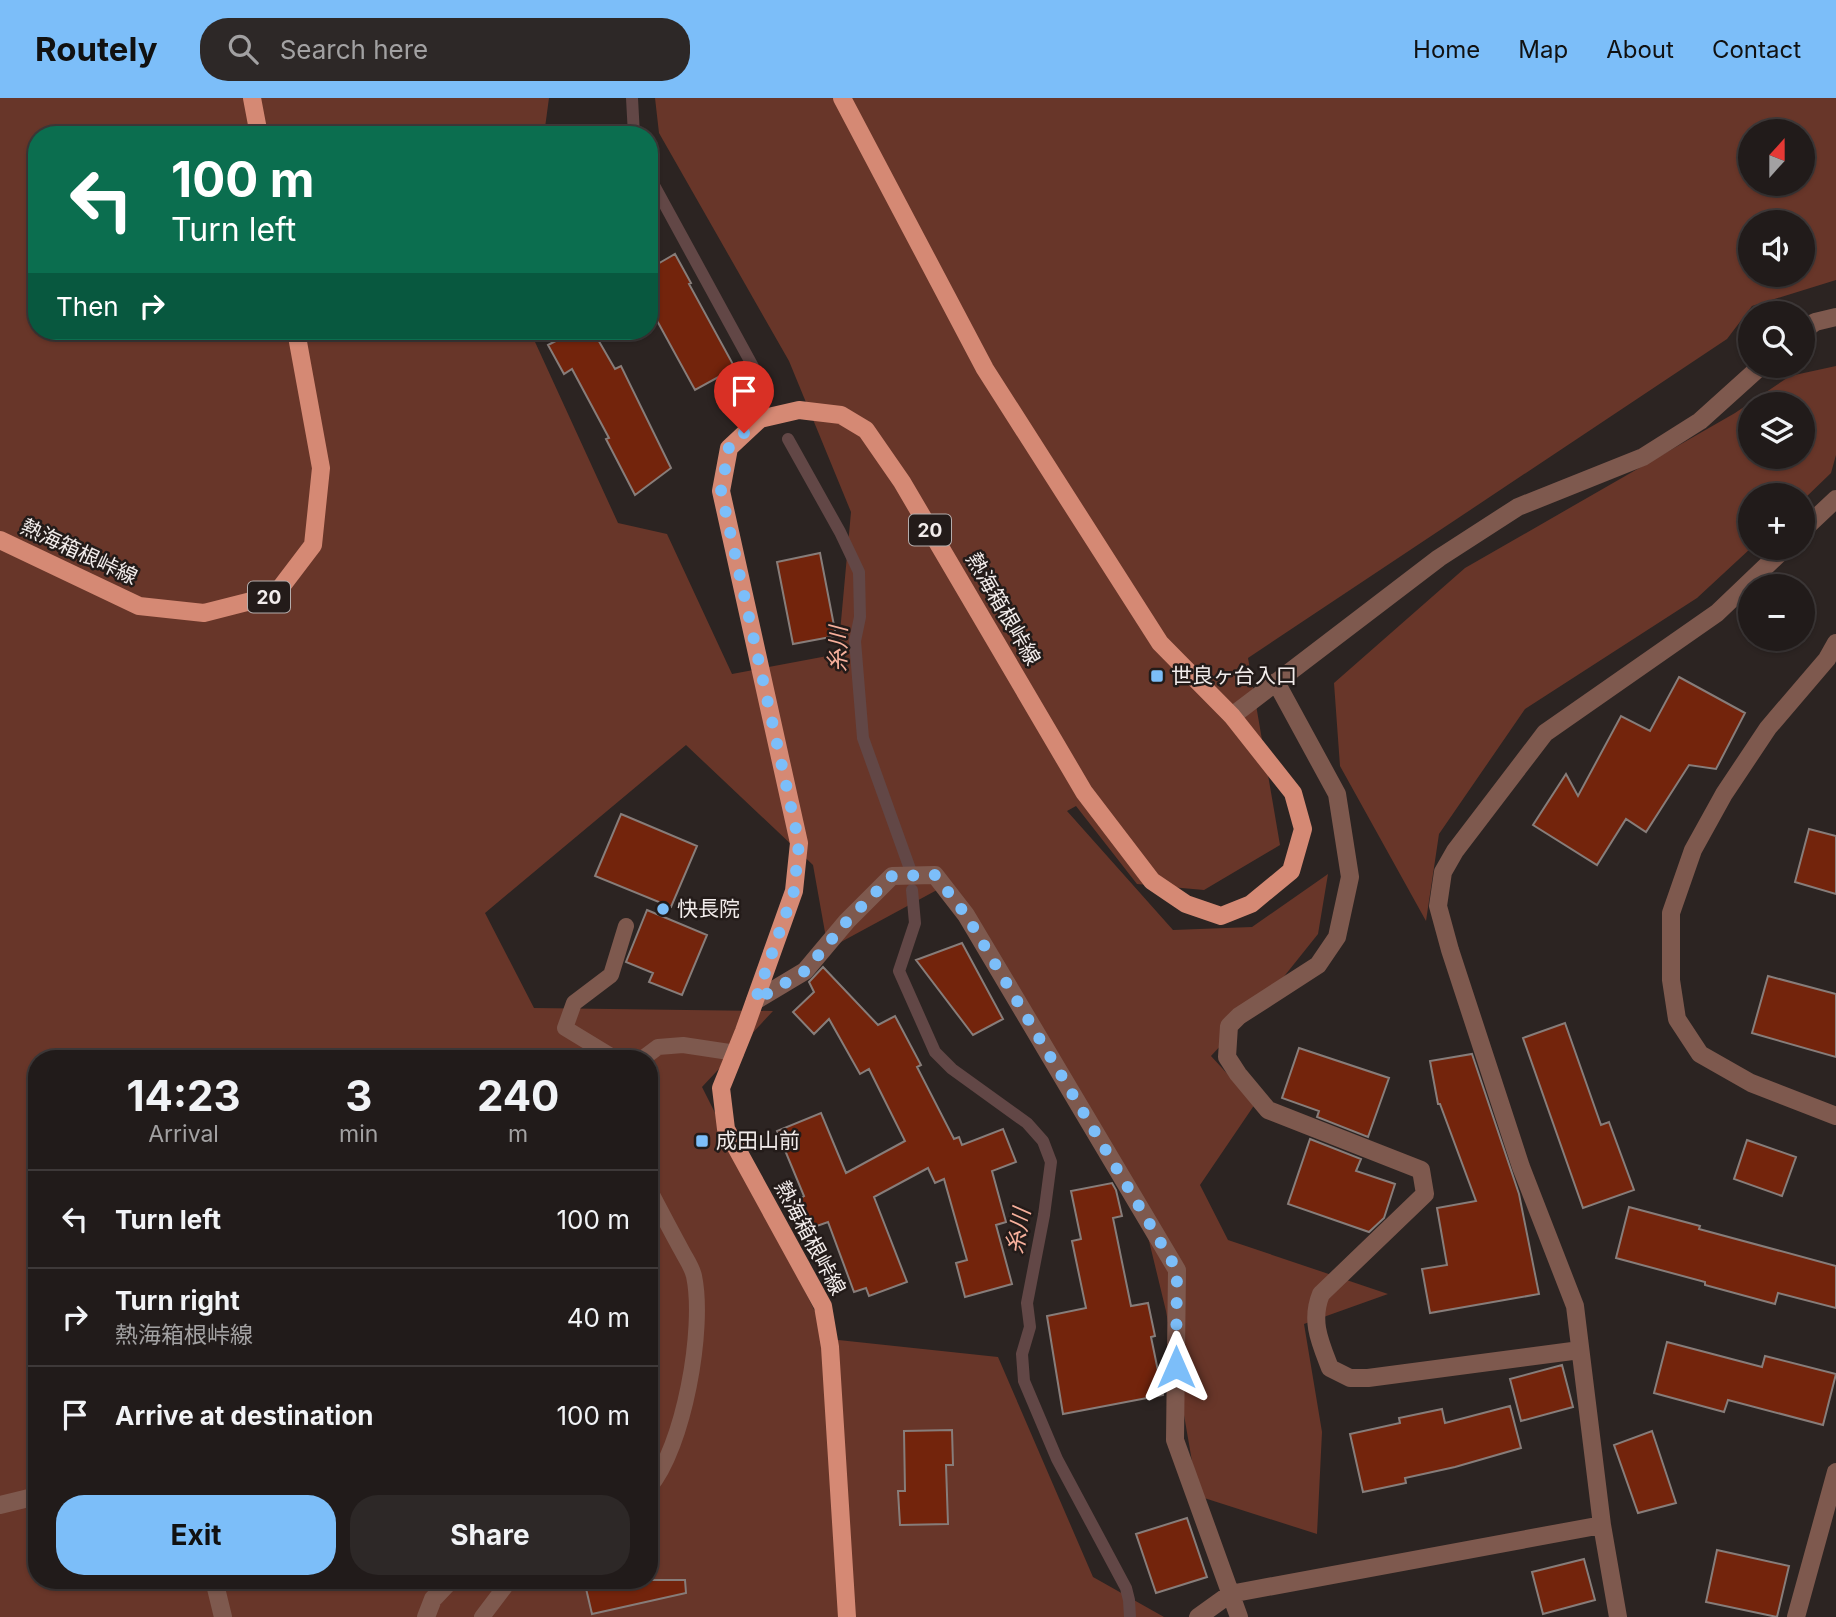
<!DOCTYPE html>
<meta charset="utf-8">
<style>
body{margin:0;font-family:Inter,"Noto Sans JP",sans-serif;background:#2d2827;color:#f1f3f6;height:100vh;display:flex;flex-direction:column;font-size:26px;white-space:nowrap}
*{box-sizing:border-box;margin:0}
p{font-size:23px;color:#a2a1a2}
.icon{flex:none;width:38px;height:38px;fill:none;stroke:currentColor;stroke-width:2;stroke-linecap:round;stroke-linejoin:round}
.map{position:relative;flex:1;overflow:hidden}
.sheet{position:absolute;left:28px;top:952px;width:630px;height:539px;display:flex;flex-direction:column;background:#211b1a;border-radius:28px;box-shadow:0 2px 5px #0004,0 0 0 2px #3e3939}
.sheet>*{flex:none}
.hud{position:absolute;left:28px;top:28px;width:630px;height:214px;border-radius:28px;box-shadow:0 2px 5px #0004,0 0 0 2px #3e3939;background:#0b6e4f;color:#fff;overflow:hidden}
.needle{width:46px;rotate:21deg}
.fabs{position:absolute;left:1738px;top:21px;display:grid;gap:14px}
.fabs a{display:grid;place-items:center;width:77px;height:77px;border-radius:50%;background:#211b1a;box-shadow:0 2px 5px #0004,0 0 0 2px #3e3939;font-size:35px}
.pin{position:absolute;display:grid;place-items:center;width:60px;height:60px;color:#fff;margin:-72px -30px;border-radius:50% 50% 50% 0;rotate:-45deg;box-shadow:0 0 7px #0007}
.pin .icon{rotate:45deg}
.me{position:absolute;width:77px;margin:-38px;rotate:0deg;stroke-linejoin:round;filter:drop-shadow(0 0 5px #0008)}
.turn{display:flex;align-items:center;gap:24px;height:147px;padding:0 28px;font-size:32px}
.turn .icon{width:91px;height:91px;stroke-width:2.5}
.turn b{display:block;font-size:49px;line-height:60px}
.then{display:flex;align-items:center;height:66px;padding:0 28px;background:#0003;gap:14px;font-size:26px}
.eta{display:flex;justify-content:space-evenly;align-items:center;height:119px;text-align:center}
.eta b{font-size:42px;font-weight:700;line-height:49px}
.primary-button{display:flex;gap:14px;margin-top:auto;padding:14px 28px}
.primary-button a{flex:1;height:80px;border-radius:28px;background:#7cbef9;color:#111;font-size:28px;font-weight:700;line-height:80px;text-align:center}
.primary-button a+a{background:#2d2827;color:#f1f3f6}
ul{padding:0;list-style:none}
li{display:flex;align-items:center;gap:21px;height:98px;padding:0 28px;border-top:2px solid #3e3939}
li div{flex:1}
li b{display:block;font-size:26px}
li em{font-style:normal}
header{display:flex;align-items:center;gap:42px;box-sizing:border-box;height:98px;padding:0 35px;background:#7cbef9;color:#111}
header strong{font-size:33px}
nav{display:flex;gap:38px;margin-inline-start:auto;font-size:24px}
.search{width:490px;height:63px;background:#2d2827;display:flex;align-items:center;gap:18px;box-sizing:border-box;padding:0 24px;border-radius:28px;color:#a2a1a2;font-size:26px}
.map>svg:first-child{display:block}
.green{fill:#683629;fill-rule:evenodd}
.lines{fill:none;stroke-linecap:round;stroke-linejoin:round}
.stream{stroke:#624746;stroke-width:12}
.building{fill:#73240c;stroke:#877d7a;stroke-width:2}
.lane{stroke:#7e594e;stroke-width:16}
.street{stroke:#7e594e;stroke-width:18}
.primary{stroke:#d58974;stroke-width:18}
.route{stroke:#7cbef9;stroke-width:12;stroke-dasharray:0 21.6}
.poi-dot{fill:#7cbef9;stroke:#231b19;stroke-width:2.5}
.labels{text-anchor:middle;stroke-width:5;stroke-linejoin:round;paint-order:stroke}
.shield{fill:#231b19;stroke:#b4adac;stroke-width:2}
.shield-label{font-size:19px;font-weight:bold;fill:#f2eceb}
.street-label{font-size:21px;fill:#f2eceb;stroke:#231b19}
.poi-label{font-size:21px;fill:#f2eceb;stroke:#231b19;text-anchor:start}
.water-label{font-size:23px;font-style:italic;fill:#f7b09c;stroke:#231b19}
</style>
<header>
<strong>Routely</strong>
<div class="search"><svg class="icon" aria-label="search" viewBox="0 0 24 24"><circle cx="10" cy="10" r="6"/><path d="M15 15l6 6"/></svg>Search here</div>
<nav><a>Home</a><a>Map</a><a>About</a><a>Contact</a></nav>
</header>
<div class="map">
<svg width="1836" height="1519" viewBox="0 0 1836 1519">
<rect width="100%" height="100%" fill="#2c2422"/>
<path class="green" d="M0,0h549l-5,37h-507v196h493l88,192 49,11 65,140 106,-20 13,-142 -62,-151 -130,-228 -4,-35h1181v182l-84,26 -25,33 -479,319 32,187 -76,45 -67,-6 -61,-78 -9,5 106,119 79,-3 76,-53 -10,60 -36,45 -71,77 44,48 -55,81 28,55 160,54 -84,30 18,108 -5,102 -119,-38 -32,-185 -31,-128 -187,-299 -120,65 -15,-84 -127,-120 -201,168 49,95 239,3 -71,76 127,252 169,18 95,220 71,40h-1164zM1750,33h52v53h-52zM1750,124h52v53h-52zM37,961h612v521h-612z
M1836,268v89l-5,18 -28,27 -1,-5h-52l1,53 -54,50 -172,111 -86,125 -13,87 -86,-155 -6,-83 131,-115 270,-155 55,-37zM1750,306h52v53h-52z"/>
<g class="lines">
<path class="stream" d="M632,0l2,37
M649,78l119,218
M788,341l52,93 19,40 1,45 -5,24 8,97 47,131
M912,792l3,33 -16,48 36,81 17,17 75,54 16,18 8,21 -7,53 -17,88 3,24 -8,27 2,27 33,78 69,129 3,12 1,17"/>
</g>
<path class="building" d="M675,156l16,29 -2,1 46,84 -40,22 -46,-84v-37z
M575,233h18l22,38 6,-3 50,102 -36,27 -29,-56 3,-1 -37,-69 -8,5 -16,-29z
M820,455l16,83 -43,8 -16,-82z
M1679,579l66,36 -29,56 -27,-4 -43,67 -20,-13 -29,46 -64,-40 33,-51 12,22 43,-80 29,15z
M621,716l76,32 -26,61 -76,-31z
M1809,731l27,7v58l-41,-12z
M647,812l60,25 -25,60 -33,-13 4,-9 -27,-11z
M962,845l41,76 -30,16 -57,-75z
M823,869l55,58 17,-9 26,49 -4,2 37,72 5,-2 3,8 41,-16 13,33 -24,9 14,51 -10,3 16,59 -47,13 -9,-34 11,-3 -23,-81 -9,4 -7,-15 -54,29 33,85 -38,14 -3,-8 -12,4 -26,-70 -14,5 -15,-28 5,-3 -27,-65 44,-18 25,60 59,-32 -36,-72 -9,5 -31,-55 -15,15 -21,-22 21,-20 -5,-10z
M1768,878l68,18v63l-84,-24z
M1565,925l36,102 8,-3 25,68 -51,18 -60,-170z
M1299,950l90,30 -21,59 -51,-20 2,-6 -37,-13z
M1472,956l47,140 20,100 -109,19 -8,-44 25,-4 -10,-57 39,-7 -36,-97h-2l-8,-43z
M1310,1041l51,20 -5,12 39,13 -11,34 -15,14 -81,-28z
M1747,1042l49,17 -14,39 -48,-17z
M1112,1085l4,7 6,26 -9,2 18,88 17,-3 7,33 -4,1 12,58 -100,19 -16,-98 39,-8 -14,-67 9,-2 -10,-48z
M1629,1109l71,19 -1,3 137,37v42l-58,-15 -3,11 -70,-19v-3l-89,-24z
M1667,1244l95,25 3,-11 71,18 -13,51 -95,-25 -4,12 -70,-19z
M1562,1267l11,42 -52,14 -11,-42z
M1510,1308l11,42 -66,19 -50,11 1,5 -43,9 -13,-58 50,-11 -1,-5 43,-9 3,14z
M952,1332l1,35h-7l2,59 -48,1 -2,-34h7l-1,-60z
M1652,1333l24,72 -38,10 -24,-68z
M1187,1420l20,59 -51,16 -20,-59z
M1717,1452l72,16 -12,51 -71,-15z
M1584,1461l11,41 -52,14 -11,-42z
M584,1482h101l1,13 -94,21z"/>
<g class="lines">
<path class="lane" d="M616,961l-51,-31 9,-25 37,-28 15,-49
M642,961l16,-12 25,-2 53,8
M649,1091c11,21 22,42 33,62 4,8 10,16 12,25 11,52 -10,171 -45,212
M482,1519l28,-37"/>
<path class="street" d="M1802,234l13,-10 21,-5
M1802,433l34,-32
M1836,545l-9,16 -59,69 -44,66 -31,56 -22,63v67l6,39 23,35 51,29 85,33
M1276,584l61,112 13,83 -13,60 -19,28 -79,51 -10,10 -2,31 11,17 30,36 153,60 4,24 -104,100c-11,27 -1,48 9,74l20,10h18l212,-28
M1232,618l207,-158 79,-51 125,-50 57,-36 61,-55
M755,903l50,-30 42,-50 45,-45 43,-1 31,40 211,355 -2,170 64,177
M0,1407l37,-9
M214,1482l9,37
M426,1519l7,-18 18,-19
M1198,1519l32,-23 372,-69
M1618,1519l-16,-92 -27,-219 -54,-139 -71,-217 -12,-44 5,-34 12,-21 90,-118 172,-120 68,-65
M1796,1519l40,-145"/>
<path class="primary" d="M252,0l7,37
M842,0l143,271 175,274 72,73 61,77 10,36 -12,42 -40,33 -30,12 -35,-12 -34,-23 -68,-89 -182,-310 -36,-52 -25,-15 -42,-5 -39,9 -31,29 -8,43 78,352 -5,48 -50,140 -23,57 5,41 97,177 7,41 17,270
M0,442l139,66 65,7 71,-18 38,-50 8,-77 -25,-137"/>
</g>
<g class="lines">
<path class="route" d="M744,335l-15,14 -8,44 78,352 -5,48 -39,110 50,-30 42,-50 45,-45 43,-1 31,40 211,355 -1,97"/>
</g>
<g class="poi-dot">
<rect x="1150" y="571" width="14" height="14" rx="3.5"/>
<circle cx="663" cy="811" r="7"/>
<rect x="695" y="1036" width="14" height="14" rx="3.5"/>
</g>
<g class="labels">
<g class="shield">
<rect x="909" y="416.5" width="42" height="31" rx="5"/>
<rect x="248" y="483.5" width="42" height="31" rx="5"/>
</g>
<g class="shield-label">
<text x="930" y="439">20</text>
<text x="269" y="506">20</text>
</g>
<g class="street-label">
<text transform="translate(79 454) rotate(25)" y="7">熱海箱根峠線</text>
<text transform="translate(1003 511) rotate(60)" y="7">熱海箱根峠線</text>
<text transform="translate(810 1140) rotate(62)" y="7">熱海箱根峠線</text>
</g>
<g class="poi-label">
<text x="1171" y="585">世良ヶ台入口</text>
<text x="677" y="818">快長院</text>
<text x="716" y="1050">成田山前</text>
</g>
<g class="water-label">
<text transform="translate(838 551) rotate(-89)" y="8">糸川</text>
<text transform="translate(1018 1133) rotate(-80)" y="8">糸川</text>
</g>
</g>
</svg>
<div class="fabs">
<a><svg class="needle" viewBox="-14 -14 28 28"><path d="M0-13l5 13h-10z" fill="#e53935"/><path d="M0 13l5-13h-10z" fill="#a2a1a2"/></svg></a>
<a><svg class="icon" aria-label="sound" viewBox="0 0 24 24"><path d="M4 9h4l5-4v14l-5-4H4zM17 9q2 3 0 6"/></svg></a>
<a><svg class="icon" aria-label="search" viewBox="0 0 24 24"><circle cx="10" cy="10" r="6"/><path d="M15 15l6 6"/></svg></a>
<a><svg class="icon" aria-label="layers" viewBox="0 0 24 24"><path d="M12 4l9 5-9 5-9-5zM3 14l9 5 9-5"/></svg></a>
<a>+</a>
<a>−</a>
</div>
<div class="pin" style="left:744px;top:335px;background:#d93025"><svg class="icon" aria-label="arrive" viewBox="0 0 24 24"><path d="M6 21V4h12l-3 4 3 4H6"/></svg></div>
<svg class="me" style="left:1176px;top:1269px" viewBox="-20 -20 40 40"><path d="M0-17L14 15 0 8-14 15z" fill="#7cbef9" stroke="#fff" stroke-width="4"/></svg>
<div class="hud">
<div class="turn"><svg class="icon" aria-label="left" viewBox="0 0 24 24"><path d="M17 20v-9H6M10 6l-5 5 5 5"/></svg><div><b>100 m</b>Turn left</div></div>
<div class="then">Then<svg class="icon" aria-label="right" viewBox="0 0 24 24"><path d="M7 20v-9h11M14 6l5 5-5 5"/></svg></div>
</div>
<section class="sheet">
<div class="eta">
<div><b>14:23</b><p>Arrival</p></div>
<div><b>3</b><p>min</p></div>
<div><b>240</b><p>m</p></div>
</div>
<ul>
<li><svg class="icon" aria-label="left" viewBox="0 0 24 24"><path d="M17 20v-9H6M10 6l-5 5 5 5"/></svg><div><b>Turn left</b></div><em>100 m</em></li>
<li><svg class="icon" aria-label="right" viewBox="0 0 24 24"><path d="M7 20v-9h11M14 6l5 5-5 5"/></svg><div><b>Turn right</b><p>熱海箱根峠線</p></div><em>40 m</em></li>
<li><svg class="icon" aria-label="arrive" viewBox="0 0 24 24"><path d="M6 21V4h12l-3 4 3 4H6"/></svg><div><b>Arrive at destination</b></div><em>100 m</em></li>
</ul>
<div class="primary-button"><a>Exit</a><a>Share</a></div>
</section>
</div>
